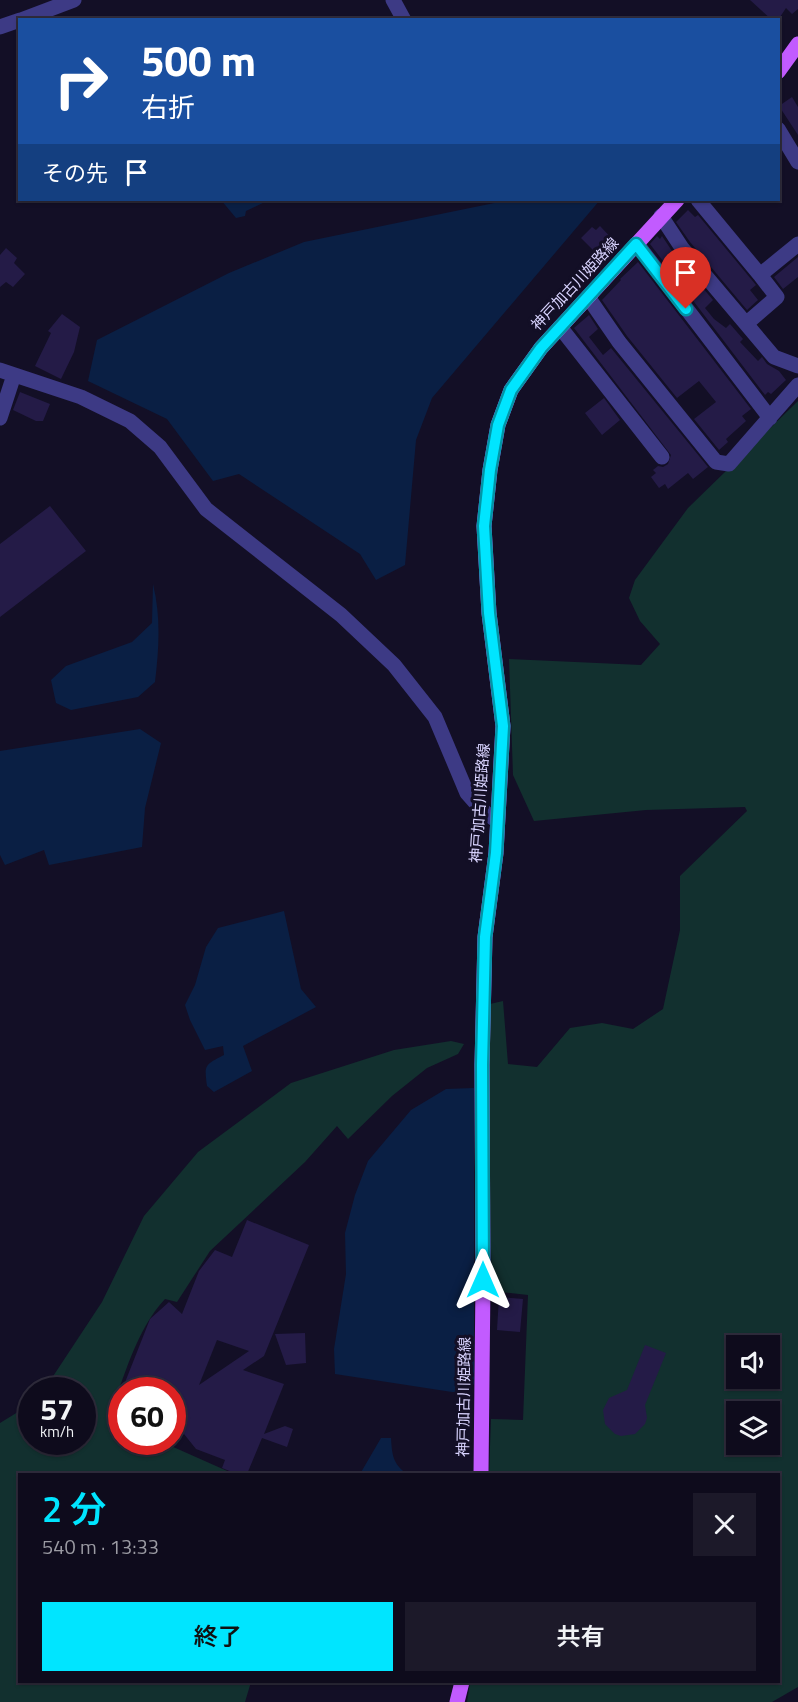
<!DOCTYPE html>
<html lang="ja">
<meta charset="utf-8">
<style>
body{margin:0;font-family:"Titillium Web","Noto Sans JP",sans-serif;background:#1c1929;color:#f1f3f6;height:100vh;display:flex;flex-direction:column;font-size:22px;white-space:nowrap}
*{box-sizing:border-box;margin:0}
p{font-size:20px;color:#9b9ba3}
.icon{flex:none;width:33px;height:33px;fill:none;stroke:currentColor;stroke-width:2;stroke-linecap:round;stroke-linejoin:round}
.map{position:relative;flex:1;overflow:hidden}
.side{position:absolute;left:18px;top:1473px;width:762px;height:210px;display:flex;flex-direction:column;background:#0e0b1c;border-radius:0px;box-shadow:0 2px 4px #0004,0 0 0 2px #2e2b3b}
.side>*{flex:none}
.top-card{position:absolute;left:18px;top:18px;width:762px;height:183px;border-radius:0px;box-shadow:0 2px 4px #0004,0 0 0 2px #2e2b3b;background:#1a4fa0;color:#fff;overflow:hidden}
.controls{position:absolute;left:726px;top:1335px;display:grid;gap:12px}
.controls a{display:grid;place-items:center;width:54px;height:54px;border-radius:0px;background:#0e0b1c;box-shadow:0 2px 4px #0004,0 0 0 2px #2e2b3b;font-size:30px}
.speed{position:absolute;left:18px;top:1377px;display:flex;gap:12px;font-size:30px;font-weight:700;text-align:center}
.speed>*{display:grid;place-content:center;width:78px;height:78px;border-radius:50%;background:#0e0b1c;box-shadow:0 2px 4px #0004,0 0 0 2px #2e2b3b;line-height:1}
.speed small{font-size:15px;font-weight:400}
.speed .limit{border:9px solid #d22;background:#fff;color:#111}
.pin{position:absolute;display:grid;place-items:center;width:51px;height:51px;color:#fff;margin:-62px -26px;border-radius:50% 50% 50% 0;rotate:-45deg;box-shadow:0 0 6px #0007}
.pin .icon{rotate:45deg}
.me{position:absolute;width:66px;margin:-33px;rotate:0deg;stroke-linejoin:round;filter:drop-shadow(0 0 4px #0008)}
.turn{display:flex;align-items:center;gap:21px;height:126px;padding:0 24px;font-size:27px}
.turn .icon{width:78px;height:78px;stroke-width:2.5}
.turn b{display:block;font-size:42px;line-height:51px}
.then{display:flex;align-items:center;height:57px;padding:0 24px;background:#0003;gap:12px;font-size:22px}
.round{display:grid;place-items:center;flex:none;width:63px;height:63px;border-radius:0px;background:#1c1929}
.headline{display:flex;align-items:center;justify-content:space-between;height:102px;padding:0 24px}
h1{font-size:36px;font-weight:600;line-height:45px;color:#00e5ff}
.cta{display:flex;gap:12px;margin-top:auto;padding:12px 24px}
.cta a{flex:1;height:69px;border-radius:0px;background:#00e5ff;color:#111;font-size:24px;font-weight:600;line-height:69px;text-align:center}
.cta a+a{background:#1c1929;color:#f1f3f6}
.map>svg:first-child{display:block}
.green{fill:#12302f;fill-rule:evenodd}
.water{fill:#0a1f44}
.building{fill:#241b47;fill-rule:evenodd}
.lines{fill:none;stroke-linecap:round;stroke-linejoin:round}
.street{stroke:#3d3a85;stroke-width:15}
.primary{stroke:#c25bff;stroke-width:15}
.route-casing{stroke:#0095a6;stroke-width:15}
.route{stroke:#00e5ff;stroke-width:10}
.labels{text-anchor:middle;stroke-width:6;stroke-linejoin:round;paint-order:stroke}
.street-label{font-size:15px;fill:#d9d4ff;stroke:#130f26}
</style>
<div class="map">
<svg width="798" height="1702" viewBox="0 0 798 1702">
<rect width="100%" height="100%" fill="#130f26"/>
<path class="green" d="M798,401v1286l-26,15h-305l3,-20h308v-208h-289l2,-55 32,1 5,-125 -36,-4 -5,-214 3,-73 13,-3 5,63 29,3 33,-39 32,-5 31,6 30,-20 17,-79v-54l67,-65 -2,-4 -99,3 -112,11 -21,-46 -4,-116 132,6 19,-21 -20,-23 -11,-23 6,-18 53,-72zM736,1346h34v32h-34zM736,1412h34v32h-34z
M451,1041l13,3 -6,10 -31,14 -35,28 -44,43 -11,-13 -32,36 -95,89 -33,51 -12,-3c-29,31 -41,79 -56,118l12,6 1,19h40l72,32h-214v208h231l-6,20h-245v-279l31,-19 1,38h50v-52h-38l58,-88 42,-86 54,-64 93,-69 103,-33z"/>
<path class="water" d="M221,200h48l-23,11 -1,5 -9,2z
M509,200h91l-168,198 -16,42 -11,125 -29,15 -16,-26 -121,-80 -26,7 -46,-62 -79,-38 9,-41 132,-67 75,-31z
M153,584c8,33 6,64 2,98l-17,15 -67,13 -15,-7 -5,-23 15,-14 66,-24 20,-19z
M140,729l21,14 -16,65 -3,39 -93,18 -5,-15 -39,15 -5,-10v-104z
M284,911l17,78 15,18 -73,39 9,25 -38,21 -7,-6c-3,-22 -2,-21 17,-31l-1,-9 -18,4 -15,-30 -5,-15 10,-20 11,-38 12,-19z
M474,1088v296l-7,8h-15l-117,-18 -1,-25 12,-75 -1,-41 10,-38 13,-34 43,-51 35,-21z
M381,1438h10c1,17 2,26 16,36h-47z"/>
<path class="building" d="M750,0h48v9l-6,5 -6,-6 -8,12h-6z
M792,97l6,10v28l-19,-29z
M688,210l7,7 3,-2 58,70 -6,5 8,10 -11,10 -57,-68 -14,-20z
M600,226l17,18 -15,15 -21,-21 11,-11 4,3z
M657,236l3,3 2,-3 12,18 39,46 -8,8 9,11 12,9 4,-4 13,15 -3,3 18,19 4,-4 5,7 12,7 7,9 -15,14 -3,-2 -3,3 -115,-151z
M6,248l11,10 -3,5 11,11 -12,13 -7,-5 -6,5v-32z
M798,257v20l-15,12 -9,-12z
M638,262l113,147 -9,7 4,5 -20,18 2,3 -9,8 -25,-31 22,-17 -17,-21 -22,17 -50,-62 -25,-36 19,-20 -1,-1z
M62,314l18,13 -6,25 -13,27 -26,-13 16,-33 -3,-2z
M589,315l9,14 -9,8 14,18 8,-7 97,119 -15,12 -5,-6 -20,16 -3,-5 -6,4 -8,-11 5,-4 -3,-3 5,-4 5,1 5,-3 3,-9 -97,-127z
M20,392l30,12 -7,17h-7l-23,-11z
M604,398l16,22 -18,15 -17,-22z
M50,506l36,45 -86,66v-73z
M247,1220l62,25 -45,111 -21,14 41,14 -20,50 21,-8 8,3 -6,18 -25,-9 -15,36h-10l-15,-6 3,-8 -29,-11 -12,-15 -12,10v-54h-50l28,-71 19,-17 13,12 17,-43 16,-21 17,7zM217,1340l32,11 -50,34z
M499,1297l24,2 -3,33 -23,-2z
M305,1333l1,30 -20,2 -11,-31z
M645,1345l21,8 -21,52 2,13 -2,6 -10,10 -14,2 -6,-2 -10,-10 -2,-14 6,-12 18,-8z"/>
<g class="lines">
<path class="street" d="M393,0l11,20
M21,20l53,-20
M0,27l20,-7
M778,129l20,33
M698,200l62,75 38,-31
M661,216l21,32 92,109 24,9
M637,244l133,174
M588,297l31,45 97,120 13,2 69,-79
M747,323l30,-26 -17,-22
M560,327l102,130
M0,370l81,27 49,24 30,26 46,62 135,106 53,50 41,52 32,76 15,17 15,11
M0,418l14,-43"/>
<path class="primary" d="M778,72l20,-28
M481,1474l2,-194 -1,-215 3,-128 11,-84 7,-127 -14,-113 -5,-87 6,-56 8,-45 13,-35 30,-42 136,-148
M457,1702l5,-20"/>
</g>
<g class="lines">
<g class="route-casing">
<path id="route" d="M483,1280l-1,-215 3,-128 11,-84 7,-127 -14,-113 -5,-87 6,-56 8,-45 13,-35 30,-42 95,-104 50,65"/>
</g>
<use href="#route" class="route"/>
</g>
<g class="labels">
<g class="street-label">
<text transform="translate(575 284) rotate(-47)" y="5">神戸加古川姫路線</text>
<text transform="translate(480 803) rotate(-86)" y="5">神戸加古川姫路線</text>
<text transform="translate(464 1397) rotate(-89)" y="5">神戸加古川姫路線</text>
</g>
</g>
</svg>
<div class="controls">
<a><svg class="icon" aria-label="sound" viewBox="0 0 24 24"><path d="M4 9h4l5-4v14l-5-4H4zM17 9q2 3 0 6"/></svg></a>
<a><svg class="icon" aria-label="layers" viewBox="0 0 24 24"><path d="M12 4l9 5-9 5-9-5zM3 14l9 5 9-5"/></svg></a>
</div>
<div class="speed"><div>57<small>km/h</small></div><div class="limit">60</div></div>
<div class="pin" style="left:686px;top:309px;background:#d93025"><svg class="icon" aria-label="arrive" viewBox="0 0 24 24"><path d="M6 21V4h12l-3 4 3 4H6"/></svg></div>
<svg class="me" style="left:483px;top:1280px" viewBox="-20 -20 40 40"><path d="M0-17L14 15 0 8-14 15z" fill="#00e5ff" stroke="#fff" stroke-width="4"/></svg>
<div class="top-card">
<div class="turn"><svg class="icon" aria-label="right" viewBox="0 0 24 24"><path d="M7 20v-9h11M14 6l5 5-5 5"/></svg><div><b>500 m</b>右折</div></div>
<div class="then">その先<svg class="icon" aria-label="arrive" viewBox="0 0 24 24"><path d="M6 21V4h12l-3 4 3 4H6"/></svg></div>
</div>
<section class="side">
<div class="headline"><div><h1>2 分</h1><p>540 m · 13:33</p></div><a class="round"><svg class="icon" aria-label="close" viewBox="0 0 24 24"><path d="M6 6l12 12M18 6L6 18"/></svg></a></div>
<div class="cta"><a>終了</a><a>共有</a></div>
</section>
</div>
